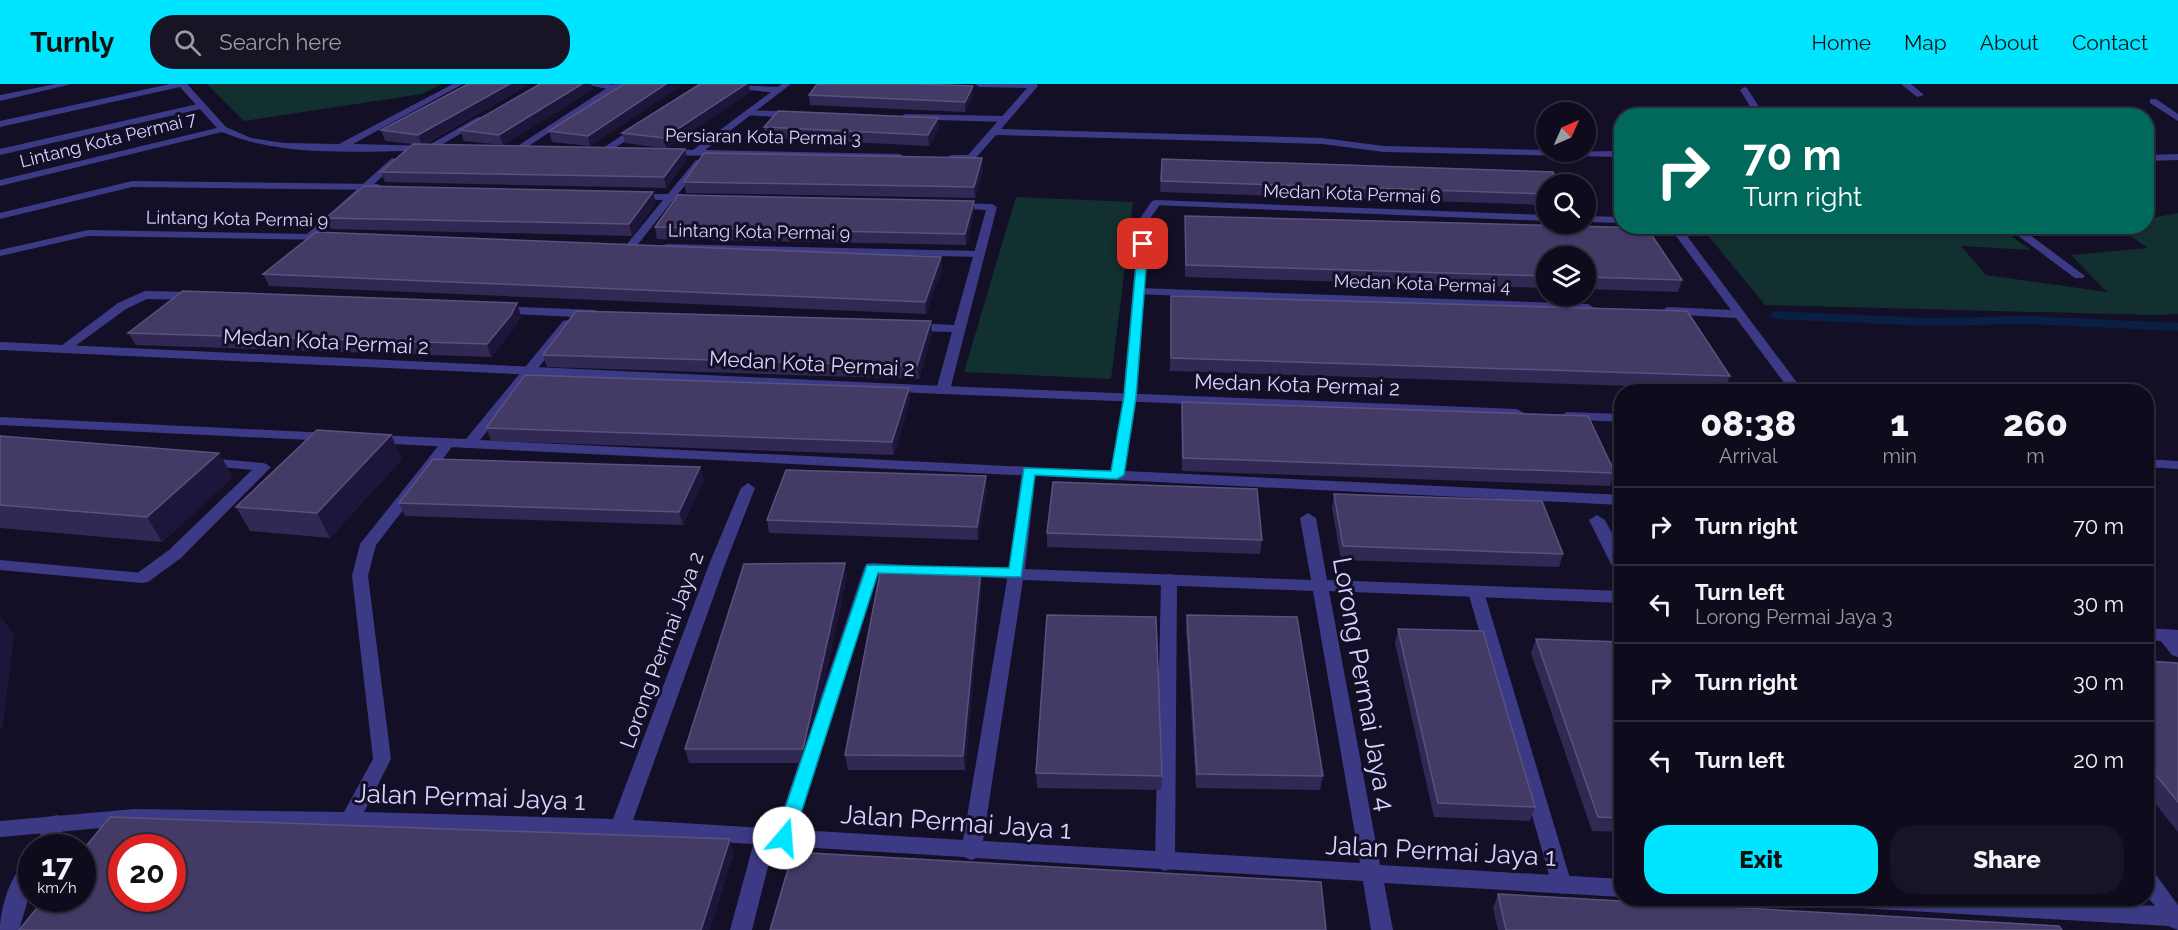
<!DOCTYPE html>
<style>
body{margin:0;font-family:Raleway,sans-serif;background:#171425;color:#f1f3f6;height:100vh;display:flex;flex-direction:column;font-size:22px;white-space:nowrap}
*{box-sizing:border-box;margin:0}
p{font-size:20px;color:#9b9ba3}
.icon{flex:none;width:33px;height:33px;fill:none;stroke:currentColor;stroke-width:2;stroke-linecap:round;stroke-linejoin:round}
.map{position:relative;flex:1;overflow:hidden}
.panel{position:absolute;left:1614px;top:300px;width:540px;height:522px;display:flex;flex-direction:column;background:#0e0b1c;border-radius:24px;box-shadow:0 2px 4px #0004,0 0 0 2px #2e2b3b}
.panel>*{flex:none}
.banner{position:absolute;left:1614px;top:24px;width:540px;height:126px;border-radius:24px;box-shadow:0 2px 4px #0004,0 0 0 2px #2e2b3b;background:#00695c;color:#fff;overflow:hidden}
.needle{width:39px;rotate:45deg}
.tools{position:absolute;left:1536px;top:18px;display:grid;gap:12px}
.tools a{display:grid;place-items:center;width:60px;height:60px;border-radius:50%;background:#0e0b1c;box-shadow:0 2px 4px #0004,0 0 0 2px #2e2b3b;font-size:30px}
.speed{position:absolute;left:18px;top:750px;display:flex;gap:12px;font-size:30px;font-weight:700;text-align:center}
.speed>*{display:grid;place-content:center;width:78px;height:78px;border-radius:50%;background:#0e0b1c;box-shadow:0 2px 4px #0004,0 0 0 2px #2e2b3b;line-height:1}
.speed small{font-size:15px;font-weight:400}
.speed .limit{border:9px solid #d22;background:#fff;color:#111}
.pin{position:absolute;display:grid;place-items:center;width:51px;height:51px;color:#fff;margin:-26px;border-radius:12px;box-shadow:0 3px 9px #0006}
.me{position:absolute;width:66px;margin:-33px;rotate:18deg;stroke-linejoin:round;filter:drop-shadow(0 0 4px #0008)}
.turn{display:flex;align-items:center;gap:21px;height:126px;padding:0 30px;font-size:27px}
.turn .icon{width:78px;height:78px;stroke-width:2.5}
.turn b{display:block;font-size:42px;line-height:51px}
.eta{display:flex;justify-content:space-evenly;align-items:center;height:102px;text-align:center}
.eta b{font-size:36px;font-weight:800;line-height:42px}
.button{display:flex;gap:12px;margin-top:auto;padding:12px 30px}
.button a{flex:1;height:69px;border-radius:24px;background:#00e5ff;color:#111;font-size:24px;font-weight:800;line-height:69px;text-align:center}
.button a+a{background:#171425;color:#f1f3f6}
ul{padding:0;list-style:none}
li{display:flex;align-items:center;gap:18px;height:78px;padding:0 30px;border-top:2px solid #2e2b3b}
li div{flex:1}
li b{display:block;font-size:22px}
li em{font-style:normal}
header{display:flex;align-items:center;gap:36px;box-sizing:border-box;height:84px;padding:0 30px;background:#00e5ff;color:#111}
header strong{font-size:28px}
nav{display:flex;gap:33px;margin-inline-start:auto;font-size:21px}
.search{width:420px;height:54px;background:#171425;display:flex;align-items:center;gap:15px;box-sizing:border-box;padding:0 21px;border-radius:24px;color:#9b9ba3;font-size:22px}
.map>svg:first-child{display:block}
.green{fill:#12302f}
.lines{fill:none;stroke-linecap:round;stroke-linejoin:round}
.stream{stroke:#0a1f44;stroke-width:8}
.service{fill:#3d3a85;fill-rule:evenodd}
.minor{fill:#3d3a85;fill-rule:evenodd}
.wall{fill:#312854}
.shaded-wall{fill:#1d163a}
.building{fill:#433a66;stroke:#5a527e;stroke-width:1.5;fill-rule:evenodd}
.route{fill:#00e5ff;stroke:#0095a6;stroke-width:1.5}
.labels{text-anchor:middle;stroke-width:6;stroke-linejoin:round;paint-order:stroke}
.far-street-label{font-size:18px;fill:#d9d4ff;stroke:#130f26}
.street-label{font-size:21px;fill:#d9d4ff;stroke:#130f26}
.near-street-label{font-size:26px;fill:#d9d4ff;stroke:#130f26}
</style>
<header>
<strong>Turnly</strong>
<div class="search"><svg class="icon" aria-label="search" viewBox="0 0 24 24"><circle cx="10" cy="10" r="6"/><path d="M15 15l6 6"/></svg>Search here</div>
<nav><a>Home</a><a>Map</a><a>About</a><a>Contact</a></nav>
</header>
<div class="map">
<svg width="2178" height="846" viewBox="0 0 2178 846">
<rect width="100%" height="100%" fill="#130f26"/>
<path class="green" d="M207,0h235l-20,10 -178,27z
M1016,113l117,5 -22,177 -147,-7z
M2178,129v101l-23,1 -390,-10 -64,-78h297l33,23 -70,-4 25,29 121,17 -36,-37 77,-7 -31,-21 29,-1 1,-7z"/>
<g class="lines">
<path class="stream" d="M1775,231l154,7 98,-2 151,7"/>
<path class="service" d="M56,0h16l-72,17v-6z
M583,0h26l8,3 -4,3z
M712,0l67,3 4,3 -4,3 -63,-6z
M2150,15h6l22,15v7l-28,-18z
M202,19l4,3 -1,2 -205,47v-6z
M748,26l47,2 5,3 -5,3 -50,-3v-4z
M906,30l99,2 5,3 -5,3 -102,-3v-4z
M478,33l3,1v4l-49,28 -8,-2z
M638,41l8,2 -37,25h-6v-4z
M2178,70v6l-32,1v-6z
M696,76l8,2 -26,32 22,2v4h-27l-38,48h-8v-4l36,-44 -27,-1 -5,-3 1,-2h36z
M132,97l246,3 5,3 -5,3 -246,-3 -132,32v-6z
M1156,116l5,3 -12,17 -12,177 -12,74 497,24v10l-1153,-57 -94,-5 -7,-4 7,-4 91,4 97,-118 4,-1 6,4 -2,3 -91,113 631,31 12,-74 16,-177 13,-19z
M954,119l38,1 5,3 -47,183 -7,4 -7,-4 16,-58 -39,-1 -6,-4 6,-4 41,2 32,-115 -36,-2v-4z
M145,207l51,1 6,4 -6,4 -49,-1 -21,10 -59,43 -4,1 -6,-4 61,-46z
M499,222l96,4 6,4 -6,4 -100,-5v-6z
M0,333l330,16 7,4 -7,4 -330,-16z
M205,374l59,5 7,4 -90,91 -33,24h-12l-2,-4 2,-4 33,-24 83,-80 -52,-5 -2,-3 2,-3z
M2146,375l32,2v8l-32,-2z
M872,479l34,2 2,4 -2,4 -28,1 -84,264 -3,6 -7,2 -7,-2 -2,-5 -23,91h-22l25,-92 3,-6 7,-2 7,2 2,5 90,-269 2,-4z
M963,483l53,2 6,1 2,4 -2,4 -6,1 -59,-3 -2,-4 2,-4z
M1169,490l6,1 2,4 -2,283 -3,6 -7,3 -7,-3 -3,-6 6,-283 2,-4z
M1476,502l6,2 2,4 88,293 -3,6 -7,3 -7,-3 -3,-6 -84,-293 2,-4z
M2164,545l6,2 8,9v17l-6,-2 -16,-20 2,-4z
M57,731l7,2 3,6 -13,25h-21l17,-31z
M32,775v27l-13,44h-19c0,-20 11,-63 32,-71z"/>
<path class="minor" d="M170,0h17l39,43 25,11 33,5 55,1 114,-60h10l-110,60 79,2v4l-3,1c-67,-1 -144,8 -207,-19l-222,54v-6l217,-52 -37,-41 -180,40v-6z
M613,0h10l-102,67 -8,-2z
M782,0h9l-86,66 195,4 5,3 -5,3 -234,-5 -5,-3 5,-3 27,1z
M975,0h61l2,2 -37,43 321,9 62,8 162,4v2l76,-1v6l-238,-5 -62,-8 -326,-9 -22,25h-26l-2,-2 5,-3h17l59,-67 -48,-1z
M1901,0h10l13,11 -7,2z
M1744,3l3,1 18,28h-9l-16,-26z
M392,74l8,2 -81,75 13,1v4l-244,-4 -88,20v-6l88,-20 219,4z
M1156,116l390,15v6l-394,-16 -1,-2z
M1586,132l36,1v6l-36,-1z
M1663,142l18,2 123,164h-13l-55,-74 -71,-4v-6l4,-1 62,3 -58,-78z
M2005,142h13l67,50 -2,2h-8z
M667,160l312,7 6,3 -6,3 -316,-8v-4z
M1140,204l448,16 6,4 -6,4 -452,-18v-4z
M0,258l943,44 574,23 7,4 -7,4 -574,-23 -943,-44z
M1567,328l55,2v8l-60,-3 -2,-3z
M448,355l7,4 -79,102 -8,31 23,183 -27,53 249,7 97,-257 31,-74 7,-5 7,5 -29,74 -93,258 330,20 45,-266 14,-103 7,-4 7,4 -11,98 286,11 -11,-62 8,-5 8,5 11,62 295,11v12l-293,-12 51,274 242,14v18l-238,-14 9,47h-22l-8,-49 -387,-23 -5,2 -7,-3 -344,-21 -270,-8 -215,-3 -135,12v-16l135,-12 209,3 29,-53 -21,-183 8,-32 83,-104zM1023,496l290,11 47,272 -377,-22z
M1597,431l8,5 17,33v22l-8,-5 -25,-50z
M0,476l142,13 6,1 2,4 -2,4 -6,1 -142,-13z
M2146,544l32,2v12l-32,-2z
M2146,784l7,3 25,34v25l-10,-4 -326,-19 -7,-2 -3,-7h183l140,8 -9,-11z"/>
</g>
<path class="wall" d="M530,0l-105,60 237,4 -37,-5 -3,-10 128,-41 -83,56 20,11 -21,29 -281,-6 -4,-10 32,-28 -28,-3 -4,-11z
M624,0l58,1 -92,61 -38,-4 -3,-11z
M593,5l-90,56 -39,-4 -4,-11z
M809,11l164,1 -8,16 -155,-7z
M938,34l1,11 -10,17 -163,-8 -2,-11z
M1162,75l384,25v21l-386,-13z
M983,85l-8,29 -289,-5 -2,-11z
M974,117v11l-8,33 -309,-6 -2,-12z
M656,119l-24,33 -301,-7 -5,-11z
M1185,132l462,12 35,52 -4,12 -92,-3v-33h-40v32l-361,-11z
M942,185l-16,45 -657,-28 -6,-12z
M1171,212l559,80 -5,13 -555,-18z
M517,219l4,13 -6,11 -24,30 -355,-12 -8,-12z
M931,237l1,12 -13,46 -372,-12 -4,-12z
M909,304l1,13 -16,54 -403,-14 -5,-13z
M1182,318l433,71 -5,13 -428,-15 -1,-56z
M391,351l11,24 -72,79 -80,-7 -14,-24z
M0,352l233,41 -71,65 -162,-14z
M700,383l4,13 -21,45 -278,-9 -6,-13z
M987,406l-9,50 -209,-7 -2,-13z
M1334,410l229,60 -4,13 -218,-7 -9,-52z
M1047,449l215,7 -2,14 -213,-7z
M981,484l1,14 -17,188h-117l-3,-15z
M847,493l-41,186h-117l-4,-14z
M1187,531l136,161 -3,14 -124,-2 -10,-159z
M1398,545l137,178 -5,14 -96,-4 -39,-174z
M1536,555l86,3v190l-30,-1 -61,-178z
M2146,577l32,2v169l-32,-40z
M1036,689l126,3 -1,14 -124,-2z
M1498,810l564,36h-564l-5,-22z"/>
<path class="shaded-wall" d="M510,0h20l-108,61 -4,-10z
M582,0h9l2,5 -90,56 -4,-10z
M666,0l16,1 -92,61 -2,-10z
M746,0h3l1,8 -84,57 -2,-11z
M973,2v10l-8,16v-10z
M938,34l1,11 -10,17 -1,-11z
M685,65l2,10 -21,29 -2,-11z
M982,74l1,11 -8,29 -1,-11z
M653,108l3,11 -24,33 -3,-12z
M974,117v11l-8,33 -1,-11z
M941,173l1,12 -16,45 -1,-12z
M517,219l4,13 -6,11 -24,30 -4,-13z
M931,237l1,12 -13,46 -2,-13z
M909,304l1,13 -16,54 -2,-13z
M391,351l11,24 -72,79 -13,-25z
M219,369l14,24 -71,65 -15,-25z
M700,383l4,13 -21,45 -4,-13z
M986,392l1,14 -9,50 -1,-13z
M845,479l2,14 -41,186 -3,-14z
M981,484l1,14 -17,188 -2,-14z
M0,532l14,18 -11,93 -3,2z
M730,755l4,14 -24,77h-9z"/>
<path class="building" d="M468,0h42l-92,51 -37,-5z
M540,0h42l-83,51 -39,-5z
M624,0h42l-78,52 -39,-5z
M700,0h46l-82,54 -42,-5z
M817,0h100l56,2 -8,16 -156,-7z
M778,27l160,7 -10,17 -164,-8z
M413,60l272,5 -21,28 -283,-5z
M704,69l278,5 -8,29 -290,-5z
M1162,75l391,13 7,12h-14v10l-385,-13z
M364,102l289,6 -24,32 -303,-6z
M678,111l296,6 -9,33 -310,-7z
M1185,132l462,12 35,52 -96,-3v-21h-40v20l-360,-11z
M316,148l625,25 -16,45 -662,-28z
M183,207l334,12 -6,12 -24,29 -359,-11z
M1171,212l516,15 43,65 -559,-18z
M576,227l355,10 -14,45 -374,-11z
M525,291l384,13 -17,54 -406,-14z
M1182,318l406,14 27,57 -432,-15z
M317,346l74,5 -74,78 -81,-6z
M0,352l219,17 -72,64 -147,-12z
M433,375l267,8 -21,45 -280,-9z
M786,386l200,6 -9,51 -210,-7z
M1053,398l204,7 5,51 -215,-7z
M1334,410l208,7 21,53 -220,-8z
M845,479l-42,186h-118l59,-185z
M881,484h100l-18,188 -118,-1z
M1047,531l109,2 6,159 -126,-3z
M1187,531l110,2 26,159 -126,-2z
M1398,545l85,2 52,176 -97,-4z
M1536,555l86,3v176l-24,-1z
M2146,577l32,2v139l-32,-39z
M110,733l620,22 -29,91h-682l26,-32h37v-47zM122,764h50v50h-50z
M793,768l528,30 5,48h-556z
M1498,810l561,32 3,4h-556z"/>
<path class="route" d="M1143,157l5,3 -12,153 -12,78 -7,4 -82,-4 -14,102 -143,-4 -85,265 -2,6 -7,2 -6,-2 -3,-6 92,-273 142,3 15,-100 87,3 13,-74 14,-153z"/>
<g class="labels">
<g class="far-street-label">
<text transform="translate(763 53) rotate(1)" y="6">Persiaran Kota Permai 3</text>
<text transform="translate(108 56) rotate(-14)" y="6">Lintang Kota Permai 7</text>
<text transform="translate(1352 110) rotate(2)" y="6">Medan Kota Permai 6</text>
<text transform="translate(237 135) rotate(1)" y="6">Lintang Kota Permai 9</text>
<text transform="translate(759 148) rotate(1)" y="6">Lintang Kota Permai 9</text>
<text transform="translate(1422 200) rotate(2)" y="6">Medan Kota Permai 4</text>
</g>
<g class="street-label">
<text transform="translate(326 258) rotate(3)" y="7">Medan Kota Permai 2</text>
<text transform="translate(812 280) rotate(3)" y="7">Medan Kota Permai 2</text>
<text transform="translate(1297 301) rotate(2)" y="7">Medan Kota Permai 2</text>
<text transform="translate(662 566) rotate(-70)" y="7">Lorong Permai Jaya 2</text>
</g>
<g class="near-street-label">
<text transform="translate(1364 600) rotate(80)" y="9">Lorong Permai Jaya 4</text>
<text transform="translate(470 713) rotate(2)" y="9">Jalan Permai Jaya 1</text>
<text transform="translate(956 738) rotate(4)" y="9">Jalan Permai Jaya 1</text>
<text transform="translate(1441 767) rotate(3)" y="9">Jalan Permai Jaya 1</text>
</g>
</g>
</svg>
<div class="tools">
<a><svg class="needle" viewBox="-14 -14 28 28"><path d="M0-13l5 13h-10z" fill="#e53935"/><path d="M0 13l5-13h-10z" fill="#9b9ba3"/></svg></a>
<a><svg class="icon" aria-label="search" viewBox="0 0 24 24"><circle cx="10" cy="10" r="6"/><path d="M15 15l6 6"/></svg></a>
<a><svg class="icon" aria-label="layers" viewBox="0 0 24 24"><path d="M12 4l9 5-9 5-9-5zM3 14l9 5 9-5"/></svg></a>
</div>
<div class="speed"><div>17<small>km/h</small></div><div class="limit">20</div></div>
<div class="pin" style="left:1143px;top:160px;background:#d93025"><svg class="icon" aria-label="arrive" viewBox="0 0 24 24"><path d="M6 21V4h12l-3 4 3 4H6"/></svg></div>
<svg class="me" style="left:784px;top:754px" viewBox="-20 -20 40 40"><circle r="19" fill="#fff"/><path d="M0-13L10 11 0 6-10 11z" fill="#00e5ff"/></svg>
<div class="banner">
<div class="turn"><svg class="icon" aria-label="right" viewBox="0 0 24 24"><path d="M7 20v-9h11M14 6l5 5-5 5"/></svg><div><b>70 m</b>Turn right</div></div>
</div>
<section class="panel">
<div class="eta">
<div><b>08:38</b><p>Arrival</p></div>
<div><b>1</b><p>min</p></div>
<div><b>260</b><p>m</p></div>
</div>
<ul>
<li><svg class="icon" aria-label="right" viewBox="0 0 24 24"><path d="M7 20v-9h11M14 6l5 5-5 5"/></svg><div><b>Turn right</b></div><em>70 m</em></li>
<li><svg class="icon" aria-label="left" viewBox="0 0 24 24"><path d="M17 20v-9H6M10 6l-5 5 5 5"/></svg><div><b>Turn left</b><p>Lorong Permai Jaya 3</p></div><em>30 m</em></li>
<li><svg class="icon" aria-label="right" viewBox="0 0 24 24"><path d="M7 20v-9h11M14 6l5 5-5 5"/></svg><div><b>Turn right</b></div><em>30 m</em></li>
<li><svg class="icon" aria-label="left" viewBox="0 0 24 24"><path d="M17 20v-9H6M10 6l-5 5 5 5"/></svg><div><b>Turn left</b></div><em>20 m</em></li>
</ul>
<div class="button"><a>Exit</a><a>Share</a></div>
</section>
</div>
